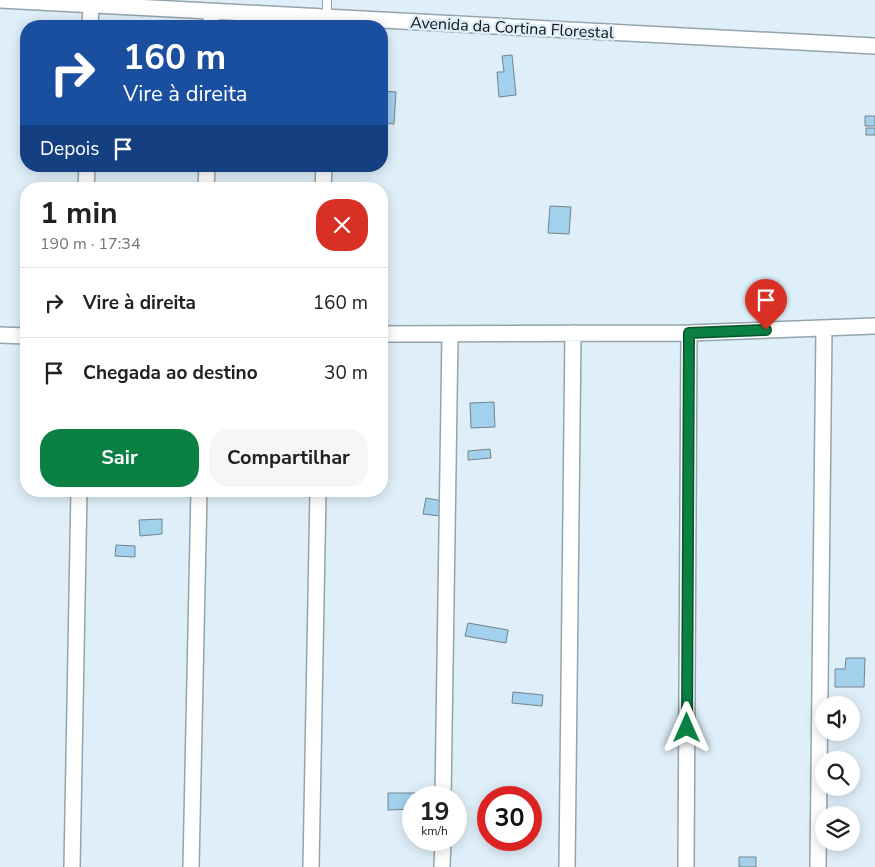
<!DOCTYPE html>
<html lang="pt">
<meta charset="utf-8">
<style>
body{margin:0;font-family:"Nunito Sans",sans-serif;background:#f6f6f6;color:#202124;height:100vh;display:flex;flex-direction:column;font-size:19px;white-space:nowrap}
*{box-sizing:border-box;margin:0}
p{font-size:16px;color:#757577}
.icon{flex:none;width:28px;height:28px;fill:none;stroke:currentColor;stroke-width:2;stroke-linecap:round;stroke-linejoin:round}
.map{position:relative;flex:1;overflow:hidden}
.sheet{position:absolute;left:20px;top:182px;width:368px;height:315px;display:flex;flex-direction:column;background:#fff;border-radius:20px;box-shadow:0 2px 12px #0003}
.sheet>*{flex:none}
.top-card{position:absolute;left:20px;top:20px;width:368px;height:152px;border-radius:20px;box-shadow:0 2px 12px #0003;background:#1a4fa0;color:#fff;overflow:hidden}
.fabs{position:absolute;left:815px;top:696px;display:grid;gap:10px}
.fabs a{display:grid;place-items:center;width:45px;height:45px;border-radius:50%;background:#fff;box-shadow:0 2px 12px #0003;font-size:25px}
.speed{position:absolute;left:402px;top:786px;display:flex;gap:10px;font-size:25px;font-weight:700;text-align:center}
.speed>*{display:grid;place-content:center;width:65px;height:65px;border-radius:50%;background:#fff;box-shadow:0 2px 12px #0003;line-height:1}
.speed small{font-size:12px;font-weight:400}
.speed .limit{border:8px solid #d22;background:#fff;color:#111}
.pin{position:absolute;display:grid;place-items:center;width:42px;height:42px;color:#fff;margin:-51px -21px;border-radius:50% 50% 50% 0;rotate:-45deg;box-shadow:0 0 5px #0007}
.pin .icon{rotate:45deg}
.me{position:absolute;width:55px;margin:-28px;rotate:0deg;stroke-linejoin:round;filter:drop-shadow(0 0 4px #0008)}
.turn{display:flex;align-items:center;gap:18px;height:105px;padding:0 20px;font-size:22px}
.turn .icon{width:65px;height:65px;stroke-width:2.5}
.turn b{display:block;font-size:35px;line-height:42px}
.then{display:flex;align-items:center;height:48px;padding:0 20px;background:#0003;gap:10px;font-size:19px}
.round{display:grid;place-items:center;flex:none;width:52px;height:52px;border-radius:20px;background:#f6f6f6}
.overview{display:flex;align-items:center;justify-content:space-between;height:85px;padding:0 20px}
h1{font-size:30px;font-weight:700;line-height:38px}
.primary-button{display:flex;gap:10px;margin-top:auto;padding:10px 20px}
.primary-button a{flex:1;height:58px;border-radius:20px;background:#0b8043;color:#fff;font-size:20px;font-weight:700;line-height:58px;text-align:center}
.primary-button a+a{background:#f6f6f6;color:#202124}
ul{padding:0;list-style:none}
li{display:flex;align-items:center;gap:15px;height:70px;padding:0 20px;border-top:1px solid #e0e0e0}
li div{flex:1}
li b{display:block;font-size:19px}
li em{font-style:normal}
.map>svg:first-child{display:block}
.building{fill:#a1d1ec;stroke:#74828b}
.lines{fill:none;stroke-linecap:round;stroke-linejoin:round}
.service-casing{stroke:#94a4ac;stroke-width:10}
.minor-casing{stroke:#94a4ac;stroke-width:18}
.service{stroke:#fff;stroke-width:8}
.minor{stroke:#fff;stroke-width:15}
.route-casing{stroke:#07532c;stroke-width:12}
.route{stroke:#0b8043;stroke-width:9}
.labels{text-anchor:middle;stroke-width:5;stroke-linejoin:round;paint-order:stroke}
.street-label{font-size:16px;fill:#0e1316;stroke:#dfeff9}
</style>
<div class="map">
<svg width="875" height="867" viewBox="0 0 875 867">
<rect width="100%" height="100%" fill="#dfeff9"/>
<path class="building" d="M512,55l4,40 -17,2 -2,-25h7l-2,-16z
M381,91l15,1 -2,32 -13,-1z
M865,116h10v10h-10z
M866,128h9v7h-9z
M345,166h25v4l-25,-1z
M550,206l21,1 -2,27 -21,-1z
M494,402l1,25 -24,1 -1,-25z
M490,449l1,9 -23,2v-9z
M426,498l17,3 -2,15 -18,-2z
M162,519v15l-22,2 -1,-16z
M116,545l19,1v11l-20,-1z
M468,623l40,7 -2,13 -41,-7z
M846,658h19l-1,29h-29v-18h10z
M513,692l30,3 -1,11 -30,-3z
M388,793h44v5h-18v11l-26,1z
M739,857h17v10h-17z"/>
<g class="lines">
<g class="service-casing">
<path id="service" d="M327,17v-17"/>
</g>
<g class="minor-casing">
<path id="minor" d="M0,0l875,46
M90,26l1,-21
M211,26v-15
M86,189l1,-23
M206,189l1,-23
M323,189l1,-23
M381,334l308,-1 186,-7
M0,335l26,1
M443,798l7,-464
M72,867l7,-376
M191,867l8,-376
M311,867l7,-376
M442,867l1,-27
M567,867l6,-534
M686,867l3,-534
M818,867l6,-539"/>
</g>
<use href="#service" class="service"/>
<use href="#minor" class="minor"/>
</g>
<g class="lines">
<g class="route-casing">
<path id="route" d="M687,728l2,-395 77,-3"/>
</g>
<use href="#route" class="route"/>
</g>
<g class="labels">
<g class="street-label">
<text transform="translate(512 27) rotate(3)" y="6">Avenida da Cortina Florestal</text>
</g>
</g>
</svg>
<div class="fabs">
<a><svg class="icon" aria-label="sound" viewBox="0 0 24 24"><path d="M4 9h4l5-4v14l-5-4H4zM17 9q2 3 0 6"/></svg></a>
<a><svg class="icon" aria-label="search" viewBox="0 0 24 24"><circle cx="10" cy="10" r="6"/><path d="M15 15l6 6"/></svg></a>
<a><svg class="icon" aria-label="layers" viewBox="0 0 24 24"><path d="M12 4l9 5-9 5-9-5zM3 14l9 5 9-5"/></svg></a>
</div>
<div class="speed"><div>19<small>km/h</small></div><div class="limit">30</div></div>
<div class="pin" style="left:766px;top:330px;background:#d93025"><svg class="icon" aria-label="arrive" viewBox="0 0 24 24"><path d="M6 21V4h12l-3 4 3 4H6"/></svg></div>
<svg class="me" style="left:687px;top:728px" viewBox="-20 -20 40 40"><path d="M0-17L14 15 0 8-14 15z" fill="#0b8043" stroke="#fff" stroke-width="4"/></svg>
<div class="top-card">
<div class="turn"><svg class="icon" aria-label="right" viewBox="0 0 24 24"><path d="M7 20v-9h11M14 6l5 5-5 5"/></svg><div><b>160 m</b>Vire à direita</div></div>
<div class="then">Depois<svg class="icon" aria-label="arrive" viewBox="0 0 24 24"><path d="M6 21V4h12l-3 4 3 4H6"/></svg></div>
</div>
<section class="sheet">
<div class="overview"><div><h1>1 min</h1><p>190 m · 17:34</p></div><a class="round" style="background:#d93025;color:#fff"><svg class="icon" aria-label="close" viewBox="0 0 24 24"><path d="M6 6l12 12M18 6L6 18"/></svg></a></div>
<ul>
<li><svg class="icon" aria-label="right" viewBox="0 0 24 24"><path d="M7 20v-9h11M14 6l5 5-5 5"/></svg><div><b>Vire à direita</b></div><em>160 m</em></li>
<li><svg class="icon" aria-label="arrive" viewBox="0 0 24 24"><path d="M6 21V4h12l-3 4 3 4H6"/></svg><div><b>Chegada ao destino</b></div><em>30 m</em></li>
</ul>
<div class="primary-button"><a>Sair</a><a>Compartilhar</a></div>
</section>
</div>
